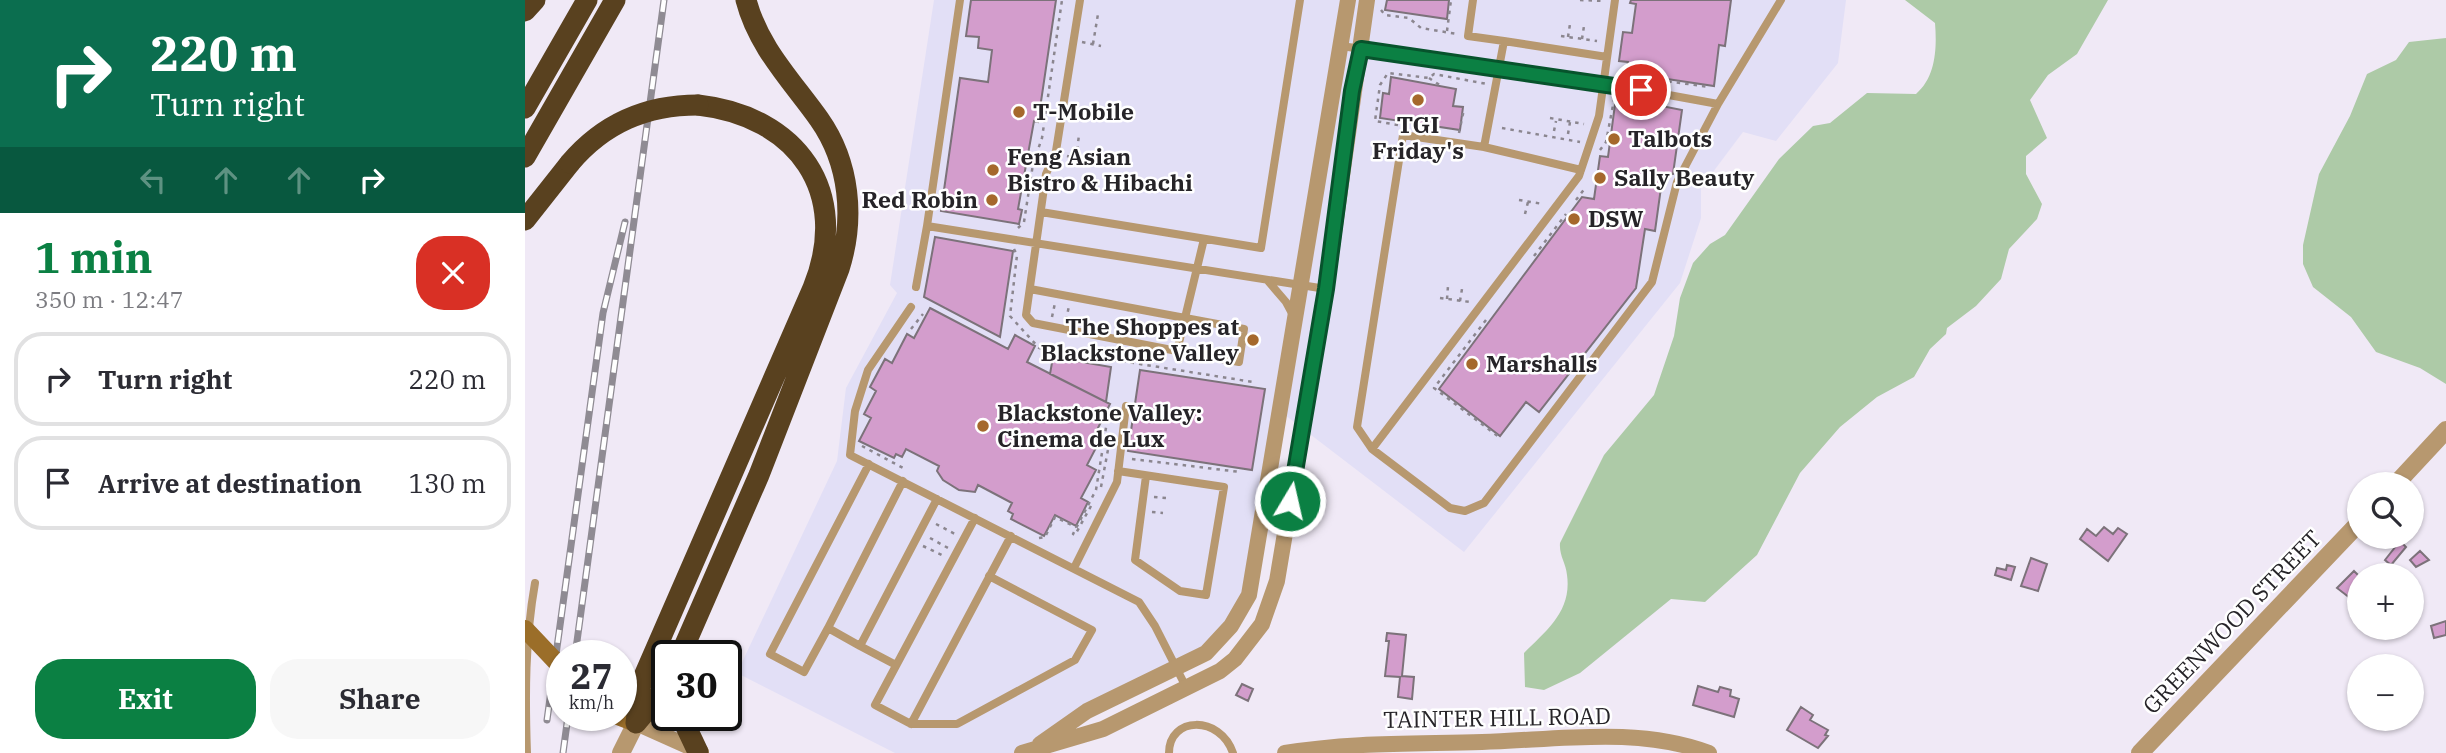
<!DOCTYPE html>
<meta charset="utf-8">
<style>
body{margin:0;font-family:"IBM Plex Serif",serif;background:#f7f7f7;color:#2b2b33;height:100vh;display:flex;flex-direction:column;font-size:26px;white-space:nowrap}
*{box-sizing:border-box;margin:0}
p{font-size:23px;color:#7c7c81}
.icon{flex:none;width:38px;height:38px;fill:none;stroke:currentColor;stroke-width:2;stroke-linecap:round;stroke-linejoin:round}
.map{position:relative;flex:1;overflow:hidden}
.panel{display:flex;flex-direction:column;background:#fff;width:525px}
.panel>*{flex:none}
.hud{background:#0b6e4f;color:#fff;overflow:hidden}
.buttons{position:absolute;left:1822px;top:472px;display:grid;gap:14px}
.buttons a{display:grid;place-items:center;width:77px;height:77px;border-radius:50%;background:#fff;box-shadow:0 2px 5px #0004;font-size:35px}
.speed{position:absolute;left:21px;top:640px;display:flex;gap:14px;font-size:35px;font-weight:700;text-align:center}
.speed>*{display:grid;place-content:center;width:91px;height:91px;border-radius:50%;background:#fff;box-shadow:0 2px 5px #0004;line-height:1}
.speed small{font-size:18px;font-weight:400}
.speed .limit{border:4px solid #111;border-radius:10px;background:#fff;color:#111}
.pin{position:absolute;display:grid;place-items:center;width:60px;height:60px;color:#fff;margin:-30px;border:4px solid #fff;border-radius:50%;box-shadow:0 2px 7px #0007}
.me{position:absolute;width:77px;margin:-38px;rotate:9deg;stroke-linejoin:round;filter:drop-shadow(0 0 5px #0008)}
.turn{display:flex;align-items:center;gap:24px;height:147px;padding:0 35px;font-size:32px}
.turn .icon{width:91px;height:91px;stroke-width:2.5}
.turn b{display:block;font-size:49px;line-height:60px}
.lanes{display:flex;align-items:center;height:66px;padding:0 35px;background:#0003;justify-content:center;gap:35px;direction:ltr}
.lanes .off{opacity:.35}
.round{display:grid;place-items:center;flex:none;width:74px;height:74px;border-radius:28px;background:#f7f7f7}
.headline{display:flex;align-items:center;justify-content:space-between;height:119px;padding:0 35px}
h1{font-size:42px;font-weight:800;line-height:52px;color:#0b8043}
.action{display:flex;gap:14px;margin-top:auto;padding:14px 35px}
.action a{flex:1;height:80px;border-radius:28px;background:#0b8043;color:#fff;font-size:28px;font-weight:800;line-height:80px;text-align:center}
.action a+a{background:#f7f7f7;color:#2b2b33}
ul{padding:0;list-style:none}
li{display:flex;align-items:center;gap:21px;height:94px;margin:0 14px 10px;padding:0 21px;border:4px solid #e1e1e2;border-radius:28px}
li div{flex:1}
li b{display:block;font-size:26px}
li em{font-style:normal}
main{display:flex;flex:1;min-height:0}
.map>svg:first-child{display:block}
.commercial{fill:#e2dff6}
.green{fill:#adcaa7}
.building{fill:#d39dcc;stroke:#7c727a;stroke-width:2}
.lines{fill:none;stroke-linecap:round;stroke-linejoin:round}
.path{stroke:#8b868f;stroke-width:2.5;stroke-dasharray:3.5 5;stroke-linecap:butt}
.service{stroke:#b7986f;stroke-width:8}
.minor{stroke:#b7986f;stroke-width:16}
.tertiary{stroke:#b7986f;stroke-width:18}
.secondary{stroke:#9b6e29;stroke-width:18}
.motorway{stroke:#59411f;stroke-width:21}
.rail-casing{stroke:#8f8b93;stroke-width:7}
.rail{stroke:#fff;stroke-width:4.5;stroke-dasharray:13;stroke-linecap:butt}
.secondary-bridge{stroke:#9b6e29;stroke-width:18}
.motorway-bridge{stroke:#59411f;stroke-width:21}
.route-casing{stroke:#07532c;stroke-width:18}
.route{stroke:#0b8043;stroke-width:12}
.poi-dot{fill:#a5682c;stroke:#fff;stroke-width:2.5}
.labels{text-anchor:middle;stroke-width:5;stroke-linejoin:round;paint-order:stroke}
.poi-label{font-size:23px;font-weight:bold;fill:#262428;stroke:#fff;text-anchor:start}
.street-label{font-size:23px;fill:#262428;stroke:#fff}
</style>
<main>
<section class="panel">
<div class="hud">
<div class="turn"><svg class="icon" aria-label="right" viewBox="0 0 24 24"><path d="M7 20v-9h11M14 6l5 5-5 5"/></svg><div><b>220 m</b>Turn right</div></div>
<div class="lanes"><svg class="icon off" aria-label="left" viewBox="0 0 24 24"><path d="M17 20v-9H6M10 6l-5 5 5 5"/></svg><svg class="icon off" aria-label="ahead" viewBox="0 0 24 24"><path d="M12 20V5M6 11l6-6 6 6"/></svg><svg class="icon off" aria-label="ahead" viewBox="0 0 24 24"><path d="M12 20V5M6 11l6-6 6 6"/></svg><svg class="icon" aria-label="right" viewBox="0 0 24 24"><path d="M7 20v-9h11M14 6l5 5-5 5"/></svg></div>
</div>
<div class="headline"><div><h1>1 min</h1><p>350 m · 12:47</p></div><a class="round" style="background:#d93025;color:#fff"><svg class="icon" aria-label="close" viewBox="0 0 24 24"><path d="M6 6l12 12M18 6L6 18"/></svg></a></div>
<ul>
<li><svg class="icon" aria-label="right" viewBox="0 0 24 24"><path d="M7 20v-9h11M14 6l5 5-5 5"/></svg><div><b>Turn right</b></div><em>220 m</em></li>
<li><svg class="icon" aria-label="arrive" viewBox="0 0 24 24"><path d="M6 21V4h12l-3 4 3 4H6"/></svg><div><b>Arrive at destination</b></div><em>130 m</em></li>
</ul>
<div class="action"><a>Exit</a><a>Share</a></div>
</section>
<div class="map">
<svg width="1921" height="753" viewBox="0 0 1921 753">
<rect width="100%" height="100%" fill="#f0e9f6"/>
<path class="commercial" d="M409,0h912l-8,63 -62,78 -33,-9 -42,56v30l-21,65 -216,269 -183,-140 -26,162 -38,69 -196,110h-126l-158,-80 100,-212 9,-73 51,-95 -7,-8z"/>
<path class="green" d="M1380,0h203l-31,54 -29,21 -18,25 17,38 -21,18v18l16,30 -5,15 -28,30 -8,30 -25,27 -29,22 -1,6 -16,15 -16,28 -37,20 -37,30 -40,46 -43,82 -52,47 -34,-3 -91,74 -36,17 -19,-3 -1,-34c23,-23 48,-42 43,-78 -1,-12 -8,-19 -7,-32l44,-88 50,-60 20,-59 6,-38 13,-35 17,-19 15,-9 54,-76 34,-33 17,-3 37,-30 49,1c20,-17 21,-46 19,-71z
M1921,38v346l-26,-16 -44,-16 -25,-35 -38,-30 -10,-23v-19l16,-71 31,-58 17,-42 29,-14 13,-18z"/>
<path class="building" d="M446,0h85l-18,122 -4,-1 -16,88 4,1 -3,14 -78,-13 19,-133 28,4 4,-32 -14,-2 1,-11 -13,-1z
M862,0h62l-2,19 -62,-9z
M1106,0h100l-6,46 -6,-1 -5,41 -87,-13 1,-11 -9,-1 4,-29 9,1 4,-29 -6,-1z
M866,77l65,12 -3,17 10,1 -3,23 -80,-12 3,-25 6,1z
M1091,97l66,13 -9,64 -10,-1 -8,58 -10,-2 -9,59 -97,124 -13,-10 -26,34 -61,-47 143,-192 12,2 6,-43 8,1z
M410,237l78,14 -13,86 -76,-40z
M405,308l78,41 7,-14 20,11 -8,16 83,42 -15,30 6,4 -14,27 9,5 -15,28 7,4 -12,24 -21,-11 -11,21 -33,-17 2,-5 -5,-3 4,-8 -34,-18 -3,7 -16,-2 -16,-10 -6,-9 2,-5 -33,-17 -4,8 -6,-3 -2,4 -35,-17 12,-23 -7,-4 12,-23 -6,-4 15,-28 7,4 15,-29 7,4z
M528,357l58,10 -5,35 -56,-28z
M615,370l125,19 -13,81 -124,-19z
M1579,527l9,7 5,-6 9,6 -19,27 -28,-22 7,-10 9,7z
M1875,541l6,6 -15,18 -6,-5z
M1895,551l9,9 -13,7 -6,-7z
M1506,558l16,6 -9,27 -17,-5z
M1482,565l8,2 -4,13 -16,-5 2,-7 9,2z
M1829,571l5,5v29l-22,-17z
M1921,621v14l-12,3 -3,-12z
M862,633l19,2 -4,41 12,1 -2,22 -14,-2 2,-20 -15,-1 4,-35h-3z
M717,684l11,5 -5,12 -12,-6z
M1173,686l20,6 2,-5 11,3 -1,6 9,3 -5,18 -41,-12z
M1276,707l12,8 -3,5 18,10 -3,5 3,1 -10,12 -31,-18z"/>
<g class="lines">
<path class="path" d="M1055,0l24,1
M856,10l4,5 24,3 12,10 36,6
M922,31l4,-31
M1036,36l36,5
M1043,37l2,-13
M1057,39l2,-13
M557,42l19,4
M568,44l5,-30
M904,78l12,8
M1118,78l67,9
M1025,118l34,6
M873,125l-23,-4 5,-36 8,-12 41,5 5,-4 53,10
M977,128l78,14
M1029,131l2,-10
M934,133l5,-24
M1043,134l2,-12
M1075,150l6,-8 8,-42
M542,156l17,4
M551,158l3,-23
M896,158l1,-11
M911,160l2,-10
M994,200l24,4
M1051,200l9,-12
M1000,214l3,-12
M493,228l6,-6 9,-58 9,-26 20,-138
M489,249l3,6 -7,61 29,32 214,34
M1009,256l32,-42
M915,298l30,4
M922,299l1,-13
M935,301l2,-12
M527,317l3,-14
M541,320l3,-14
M961,320l-52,68 65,49
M386,329l12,-15
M337,446l43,23
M607,459l108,13
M576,487l9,-48
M629,497l12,1
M566,506l-16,29 -2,-1 23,-44 13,-81
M627,512l11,1
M411,524l19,10
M405,538l18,10
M514,538l6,-1 10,-20 21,10
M398,546l19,9"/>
<path class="service" d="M435,0l-33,226 399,63
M555,0l-24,151 -10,23 -20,141 7,8 144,28 27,-112
M948,0l-5,36 36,5 -20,106
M1090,0l-16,116 -20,60 -207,273 78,59 15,3 19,-8 168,-221 25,-100 41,-78
M979,41l103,16
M816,46l262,37 115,21 63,-104
M516,212l220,36 39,-248
M743,281l18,21 7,13
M391,287l11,-61
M505,289l214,40 -5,33 -62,-11
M386,307l-43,63 -13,41 -5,44 289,147 16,24 32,63
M847,449l-15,-22 46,-292 81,12 97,23
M593,471l106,16 -18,108 -26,-4 -45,-31 11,-84
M378,481l-75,147 32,18 77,-147
M450,518l-100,187 36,19 100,-188
M549,568l43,-86 9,-76
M303,628l-24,44 -34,-18 99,-190
M335,646l36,19
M386,724h46l118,-64 17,-30 -103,-54
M2,753c-2,-57 -2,-114 8,-170
M644,753c0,-37 51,-38 64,0"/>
<path class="minor" d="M111,723l65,29
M515,744l47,-33 119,-58 25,-27 18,-31 99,-595
M497,753l81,-24 117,-58 15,-12 27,-35 15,-43 49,-292 41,-289
M760,753c65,-11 131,-9 197,-11 74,-2 156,-16 227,11"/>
<path class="tertiary" d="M1870,485l51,-55
M96,753l15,-30
M1615,753l219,-230"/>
<path class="secondary" d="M93,716l18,7"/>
<path class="motorway" d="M0,11l10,-11
M0,108l62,-108
M0,157l90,-157
M0,220l45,-57
M155,656l79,-181 80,-206c16,-50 11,-106 -20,-150 -27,-38 -61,-72 -73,-119
M156,716l17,36
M111,723l5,-40 172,-395c39,-96 -16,-172 -115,-183
M111,723l31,-37"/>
<g class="rail-casing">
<path id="rail" d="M50,656l89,-656
M22,720l56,-407 22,-91
M38,753l5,-37"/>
</g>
<use href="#rail" class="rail"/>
<path class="secondary-bridge" d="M0,629l37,39"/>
<path class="motorway-bridge" d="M45,163c34,-40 76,-58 128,-58"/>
</g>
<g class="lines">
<g class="route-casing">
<path id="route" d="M765,501l36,-212 26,-198 9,-42 280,41"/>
</g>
<use href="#route" class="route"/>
</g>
<g class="poi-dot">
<circle cx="893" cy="100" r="7"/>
<circle cx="494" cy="112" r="7"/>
<circle cx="1089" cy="139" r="7"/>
<circle cx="468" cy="170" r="7"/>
<circle cx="1075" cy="178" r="7"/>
<circle cx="467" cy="200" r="7"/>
<circle cx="1049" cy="219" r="7"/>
<circle cx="728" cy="340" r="7"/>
<circle cx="947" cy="364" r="7"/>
<circle cx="458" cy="426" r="7"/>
</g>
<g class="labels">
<g class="poi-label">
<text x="508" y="120">T-Mobile</text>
<text x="893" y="133" text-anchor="middle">TGI<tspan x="893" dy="26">Friday's</tspan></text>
<text x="1103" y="147">Talbots</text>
<text x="482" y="165">Feng Asian<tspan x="482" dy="26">Bistro &amp; Hibachi</tspan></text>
<text x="1089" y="186">Sally Beauty</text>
<text x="453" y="208" text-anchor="end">Red Robin</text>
<text x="1063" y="227">DSW</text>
<text x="714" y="335" text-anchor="end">The Shoppes at<tspan x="714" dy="26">Blackstone Valley</tspan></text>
<text x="961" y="372">Marshalls</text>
<text x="472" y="421">Blackstone Valley:<tspan x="472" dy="26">Cinema de Lux</tspan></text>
</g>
<g class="street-label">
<text transform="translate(1707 622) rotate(-46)" y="8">GREENWOOD STREET</text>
<text transform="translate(972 718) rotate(-1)" y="8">TAINTER HILL ROAD</text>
</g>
</g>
</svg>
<div class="buttons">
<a><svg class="icon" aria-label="search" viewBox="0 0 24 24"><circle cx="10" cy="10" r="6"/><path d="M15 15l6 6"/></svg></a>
<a>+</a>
<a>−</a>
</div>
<div class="speed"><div>27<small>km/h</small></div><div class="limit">30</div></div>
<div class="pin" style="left:1116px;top:90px;background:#d93025"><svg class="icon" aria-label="arrive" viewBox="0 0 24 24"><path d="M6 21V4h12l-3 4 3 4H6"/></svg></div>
<svg class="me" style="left:765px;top:501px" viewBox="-20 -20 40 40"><circle r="17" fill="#0b8043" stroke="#fff" stroke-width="3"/><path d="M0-11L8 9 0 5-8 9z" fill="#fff"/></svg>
</div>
</main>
